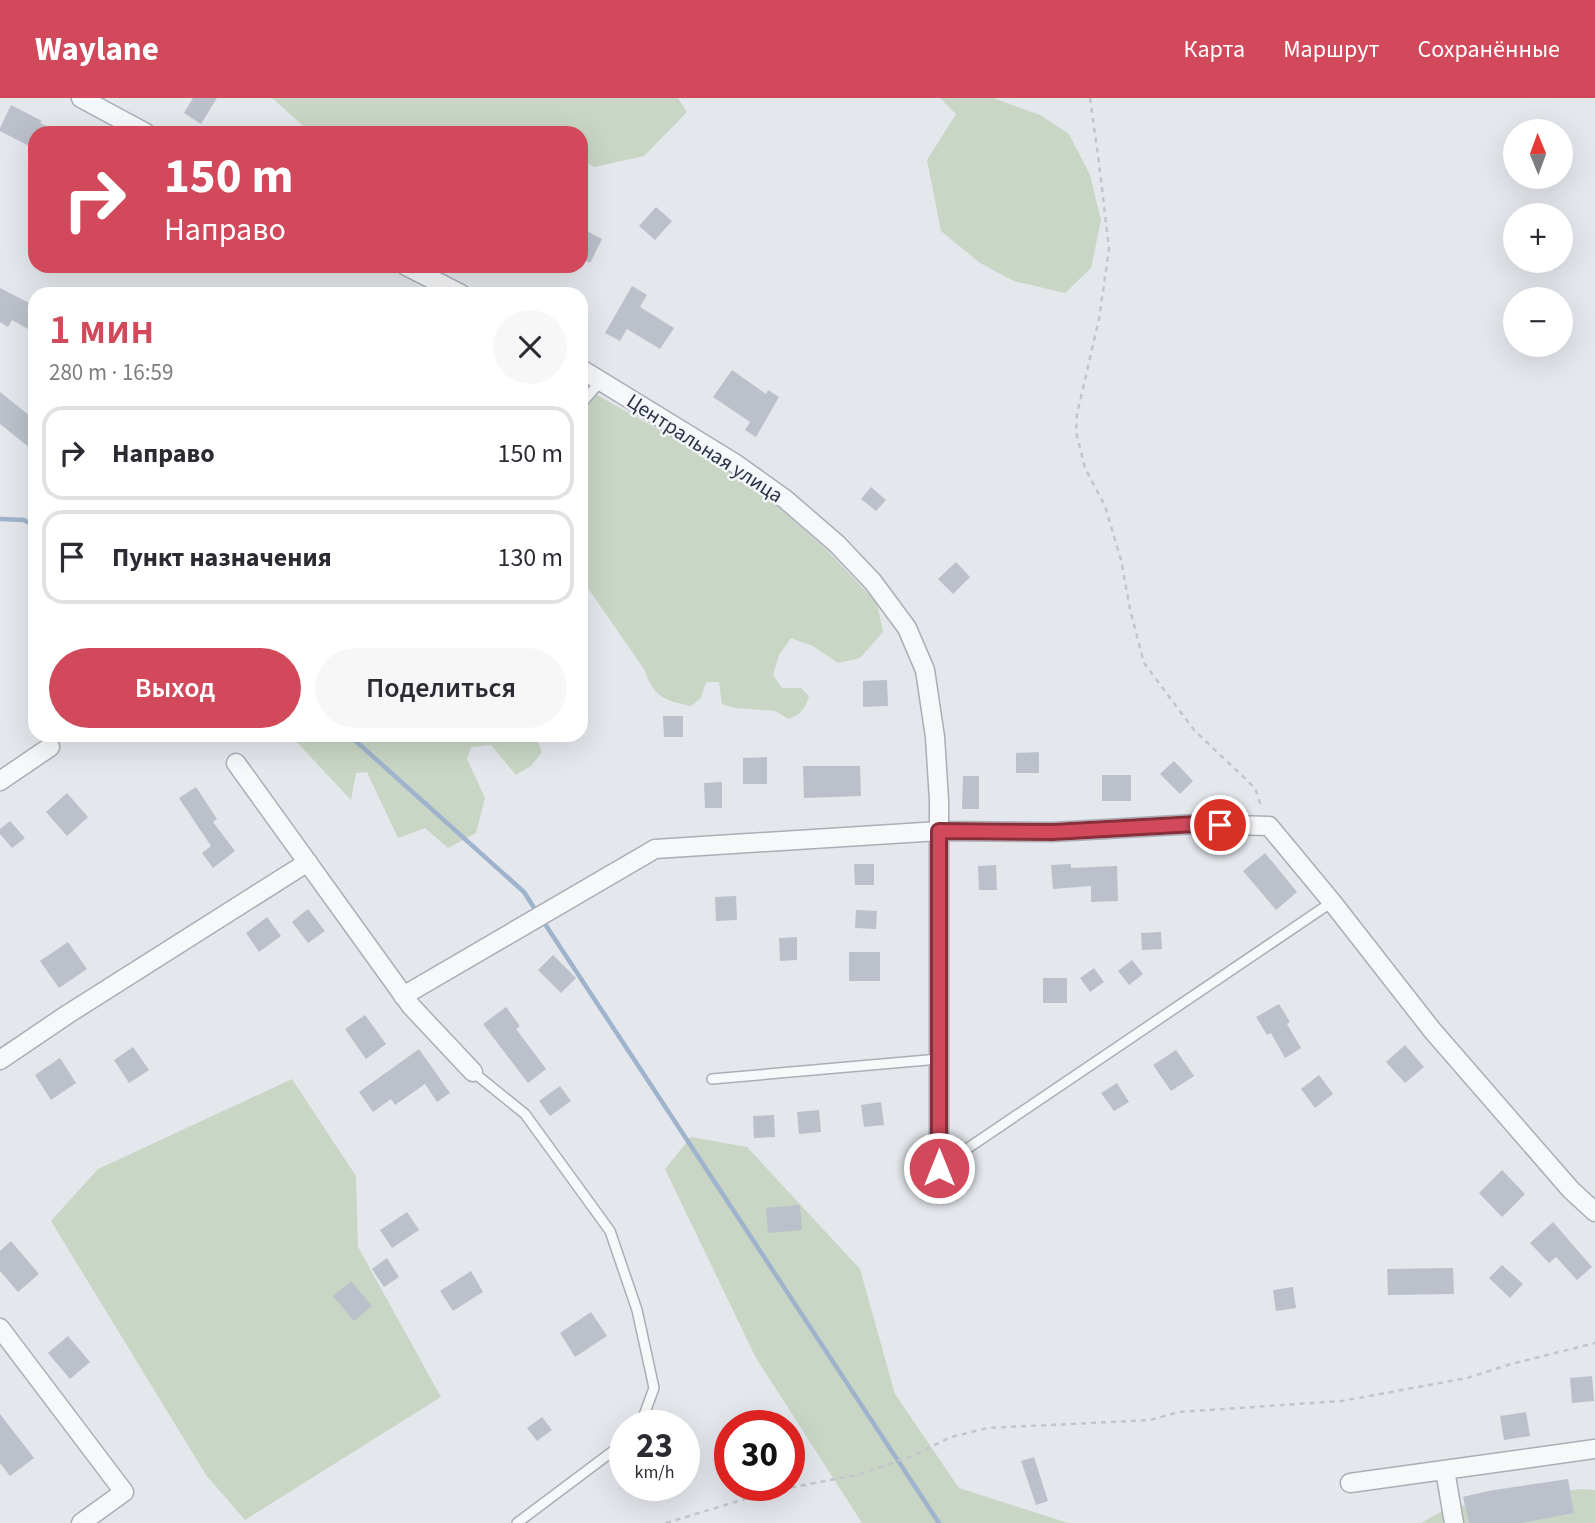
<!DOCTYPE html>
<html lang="ru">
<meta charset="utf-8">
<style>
body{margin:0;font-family:"Source Sans 3",sans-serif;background:#f7f7f7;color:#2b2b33;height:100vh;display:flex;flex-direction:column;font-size:26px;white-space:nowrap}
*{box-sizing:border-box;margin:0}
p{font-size:23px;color:#7c7c81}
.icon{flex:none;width:38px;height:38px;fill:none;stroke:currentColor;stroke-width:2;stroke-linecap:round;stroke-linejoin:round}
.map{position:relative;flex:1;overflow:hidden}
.side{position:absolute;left:28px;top:189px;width:560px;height:455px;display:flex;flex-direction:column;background:#fff;border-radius:21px;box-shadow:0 7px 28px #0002}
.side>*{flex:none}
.guide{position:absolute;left:28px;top:28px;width:560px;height:147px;border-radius:21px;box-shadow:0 7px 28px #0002;background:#d1495b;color:#fff;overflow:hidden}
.needle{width:46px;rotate:359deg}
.buttons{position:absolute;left:1503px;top:21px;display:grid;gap:14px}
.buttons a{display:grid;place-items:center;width:70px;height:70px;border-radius:50%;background:#fff;box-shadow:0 7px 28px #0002;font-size:35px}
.speed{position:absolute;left:609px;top:1312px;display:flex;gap:14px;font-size:35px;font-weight:700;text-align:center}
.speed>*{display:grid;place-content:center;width:91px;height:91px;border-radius:50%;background:#fff;box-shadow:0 7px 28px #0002;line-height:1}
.speed small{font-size:18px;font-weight:400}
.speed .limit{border:10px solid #d22;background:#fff;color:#111}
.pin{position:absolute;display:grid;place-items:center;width:60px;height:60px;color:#fff;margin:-30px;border:4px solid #fff;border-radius:50%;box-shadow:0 2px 7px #0007}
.me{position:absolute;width:77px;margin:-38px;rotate:0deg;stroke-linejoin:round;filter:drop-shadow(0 0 5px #0008)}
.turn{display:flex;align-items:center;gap:24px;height:147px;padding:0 21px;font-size:32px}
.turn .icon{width:91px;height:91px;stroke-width:2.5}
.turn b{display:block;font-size:49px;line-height:60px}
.round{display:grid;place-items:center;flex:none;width:74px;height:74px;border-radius:37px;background:#f7f7f7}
.summary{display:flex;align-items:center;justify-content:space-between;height:119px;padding:0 21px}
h1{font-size:42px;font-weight:600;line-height:52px;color:#d1495b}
.action{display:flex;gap:14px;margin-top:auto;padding:14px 21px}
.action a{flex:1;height:80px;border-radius:42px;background:#d1495b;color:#fff;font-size:28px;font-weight:600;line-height:80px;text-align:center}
.action a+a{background:#f7f7f7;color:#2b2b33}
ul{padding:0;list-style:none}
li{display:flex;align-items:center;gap:21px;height:94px;margin:0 14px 10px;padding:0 7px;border:4px solid #e1e1e2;border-radius:21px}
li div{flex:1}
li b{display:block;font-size:26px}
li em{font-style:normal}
header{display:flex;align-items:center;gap:42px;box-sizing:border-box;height:98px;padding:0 35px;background:#d1495b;color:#fff}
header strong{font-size:33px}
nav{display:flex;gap:38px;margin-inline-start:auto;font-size:24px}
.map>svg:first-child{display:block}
.green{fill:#c9d6c5}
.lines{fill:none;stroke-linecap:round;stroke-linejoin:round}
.stream{stroke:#9fb4cc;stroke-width:4.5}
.building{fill:#bbc0ca}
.service-casing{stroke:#a9aeb7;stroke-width:12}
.minor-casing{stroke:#a9aeb7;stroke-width:21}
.path{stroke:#c2c5cb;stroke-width:2.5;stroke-dasharray:5 5;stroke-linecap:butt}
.service{stroke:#f7f8fa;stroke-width:9}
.minor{stroke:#f7f8fa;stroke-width:18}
.route-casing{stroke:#882f3b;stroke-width:18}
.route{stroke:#d1495b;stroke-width:12}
.labels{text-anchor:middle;stroke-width:5;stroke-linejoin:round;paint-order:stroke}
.street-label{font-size:21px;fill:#2b3445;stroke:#f4f6f9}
</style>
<header>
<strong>Waylane</strong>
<nav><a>Карта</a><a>Маршрут</a><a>Сохранённые</a></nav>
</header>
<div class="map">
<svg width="1595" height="1425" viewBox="0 0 1595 1425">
<rect width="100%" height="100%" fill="#e4e7ec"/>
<path class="green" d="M272,0h406l9,14 -43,44 -50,11 -13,-8v-26h-42l-6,-3 -3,3h-219z
M940,0h53l47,17 29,19 21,41 11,45 -10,48 -26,25 -51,-12 -34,-18 -39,-32 -14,-71 29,-46z
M581,288l130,73 57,39 60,53 49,52 6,29 -23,26 -22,5 -25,-17 -22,-8 -12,17 -6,20 9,13h19l8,8c-4,13 -8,18 -20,23l-14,-8 -41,-3 -12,-4 -3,-22h-13l-5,16 -10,8c-28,-6 -37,-9 -47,-37l-61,-88h-2z
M290,637h245l7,17 -11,14 -15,9 -25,-30 -20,2 -4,12 18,39 -9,35 -28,15 -23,-20 -27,10 -31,-66 -11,1 -5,27z
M292,981l64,97 2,71 83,150 -196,123 -39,-45 -155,-254 47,-52z
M691,1039l56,10 113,122 35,125 64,94 109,35h-206l-106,-165 -91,-189z
M1579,1391l16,1v33h-174l27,-15z"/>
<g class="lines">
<path class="stream" d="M0,421l24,1 11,6
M349,637l175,157 14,22
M543,823l396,602"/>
</g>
<path class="building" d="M193,0h24l-16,26 -17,-11z
M11,7l31,16 -2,2 21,10h-26l-6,13 -29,-15v-3z
M656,109l16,14 -17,19 -16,-14z
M581,130l21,11 -12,24 -9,-5z
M632,188l15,9 -7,12 34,21 -14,21 -33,-20 -7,12 -15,-8z
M0,190l35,18v27l-23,-13 -4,7 -8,-5z
M732,272l34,24 2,-4 11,7 -23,40 -11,-7 5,-8 -37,-25z
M0,294l35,28v32l-35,-28z
M871,389l15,13 -10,11 -15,-12z
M956,464l14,15 -17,17 -15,-15z
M887,582l1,26 -25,1v-26z
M663,618h20v21h-19z
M1039,654v21h-23v-20z
M767,659v27h-24v-26z
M1174,663l19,20 -13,13 -20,-20z
M803,668h57l1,30 -57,2z
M1102,677h29v26h-29z
M963,678h16v33h-17z
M722,684v26h-17l-1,-25z
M196,689l21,32 -4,3 22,29 -22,17 -11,-15 9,-7 -32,-48z
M67,695l21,24 -21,19 -21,-24z
M10,723l15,17 -13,10 -12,-14v-5z
M1265,755l32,39 -21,18 -33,-39z
M854,766h20v21h-19z
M1071,766v4l46,-2 1,35 -27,1v-16l-38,3 -2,-24z
M996,767l1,25h-18l-1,-24z
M736,798l1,24 -21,1 -1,-24z
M308,811l17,22 -17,12 -16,-21z
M856,812l21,1 -1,18 -21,-1z
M267,819l14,19 -22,16 -13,-19z
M1161,834l1,17 -20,1 -1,-17z
M797,839v23l-17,1 -1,-23z
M68,844l19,27 -28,19 -19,-27z
M849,854h31v29h-31z
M553,857l23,23 -15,15 -23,-23z
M1132,862l11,14 -14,11 -11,-14z
M1094,870l10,14 -14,10 -10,-14z
M1043,880h24v25h-24z
M1279,906l11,18 -3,2 14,24 -16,10 -14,-25 -4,2 -11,-18z
M506,909l14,19 -4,3 30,40 -18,14 -45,-59z
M365,917l21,29 -20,15 -21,-30z
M1405,947l19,22 -19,16 -19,-21z
M133,949l16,23 -20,13 -15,-23z
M419,951l31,44 -13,9 -12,-18 -30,21 -4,-6 -18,13 -14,-20z
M1176,952l18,26 -23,15 -18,-26z
M60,960l16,25 -25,17 -16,-25z
M1319,977l14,19 -18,14 -14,-19z
M1117,985l12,19 -15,9 -13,-18z
M560,988l11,15 -21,15 -11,-15z
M881,1004l3,23 -20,2 -3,-22z
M819,1012l2,22 -22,2 -2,-22z
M774,1017l1,22 -21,1 -1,-22z
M1502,1072l23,24 -23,23 -23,-24z
M800,1107l2,25 -34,3 -2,-25z
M407,1114l12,18 -27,18 -12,-18z
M1553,1124l39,45 -15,13 -21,-23 -7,6 -19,-20z
M11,1143l28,33 -21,18 -18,-21v-20z
M387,1160l12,19 -15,10 -12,-18z
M1502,1167l21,19 -13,14 -21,-20z
M1453,1170l1,26 -66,1 -1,-26z
M471,1173l12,21 -30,19 -13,-20z
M351,1183l21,25 -18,15 -21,-25z
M1293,1189l3,21 -20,3 -3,-21z
M591,1214l16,24 -32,21 -15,-24z
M68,1238l22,26 -20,17 -22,-26z
M1592,1278l2,25 -22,2 -2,-25z
M1526,1314l4,24 -26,4 -4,-24z
M0,1316l34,44 -24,18 -10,-13z
M542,1319l10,13 -15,11 -10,-13z
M1034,1359l14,44 -12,4 -15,-44z
M1568,1381l6,34 -53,10h-52l-6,-26 25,-6z"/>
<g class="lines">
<g class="service-casing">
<path id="service" d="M581,306l20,-23
M473,974l52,42 85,117 27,79 17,78 -14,38
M712,981l227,-20
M940,1069l392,-265
M517,1425l108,-81"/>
</g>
<g class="minor-casing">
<path id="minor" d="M81,0l65,35
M406,168l55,28
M581,271l155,95 49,35 52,45 36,38 34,46 18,42 10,67 4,63v368
M236,665l175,243 62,66
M0,683l50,-34
M403,898l252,-147 284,-18 114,1 143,-8 73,2 63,76 100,128 139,160 24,22
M0,962l68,-46 240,-152
M0,1230l124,164 -43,31
M1445,1372l9,53
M1350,1385l245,-34"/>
</g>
<path class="path" d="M1090,0l9,65 10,86 -10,70 -22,95 -1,18 9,36 20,38 16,54 9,49 14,54 50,67 61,58 7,21
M666,1425l102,-31 93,-18 53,-19 37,-18 37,-9 162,-8 29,-8 163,-11 125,-23 44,-14 84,-21"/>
<use href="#service" class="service"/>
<use href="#minor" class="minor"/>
</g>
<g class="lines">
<g class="route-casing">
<path id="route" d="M939,1070v-337l114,1 143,-8 24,1"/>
</g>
<use href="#route" class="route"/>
</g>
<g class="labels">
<g class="street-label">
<text transform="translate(705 350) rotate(33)" y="7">Центральная улица</text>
</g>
</g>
</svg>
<div class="buttons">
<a><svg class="needle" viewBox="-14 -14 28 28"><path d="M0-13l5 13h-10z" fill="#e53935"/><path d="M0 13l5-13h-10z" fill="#7c7c81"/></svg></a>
<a>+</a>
<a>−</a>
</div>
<div class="speed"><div>23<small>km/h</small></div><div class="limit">30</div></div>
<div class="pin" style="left:1220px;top:727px;background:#d93025"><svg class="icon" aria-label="arrive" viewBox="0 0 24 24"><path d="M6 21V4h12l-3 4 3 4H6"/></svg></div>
<svg class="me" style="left:939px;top:1070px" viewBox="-20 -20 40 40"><circle r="17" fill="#d1495b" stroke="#fff" stroke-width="3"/><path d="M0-11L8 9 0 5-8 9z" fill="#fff"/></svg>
<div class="guide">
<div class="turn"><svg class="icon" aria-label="right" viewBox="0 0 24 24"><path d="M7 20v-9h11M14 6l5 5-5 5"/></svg><div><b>150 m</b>Направо</div></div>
</div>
<section class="side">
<div class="summary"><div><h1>1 мин</h1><p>280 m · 16:59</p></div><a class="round"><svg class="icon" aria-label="close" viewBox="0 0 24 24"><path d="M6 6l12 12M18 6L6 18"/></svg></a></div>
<ul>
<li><svg class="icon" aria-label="right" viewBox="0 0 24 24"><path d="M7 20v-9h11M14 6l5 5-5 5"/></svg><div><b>Направо</b></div><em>150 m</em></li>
<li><svg class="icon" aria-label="arrive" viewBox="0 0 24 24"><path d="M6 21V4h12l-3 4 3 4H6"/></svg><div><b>Пункт назначения</b></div><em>130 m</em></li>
</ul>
<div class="action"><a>Выход</a><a>Поделиться</a></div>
</section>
</div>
